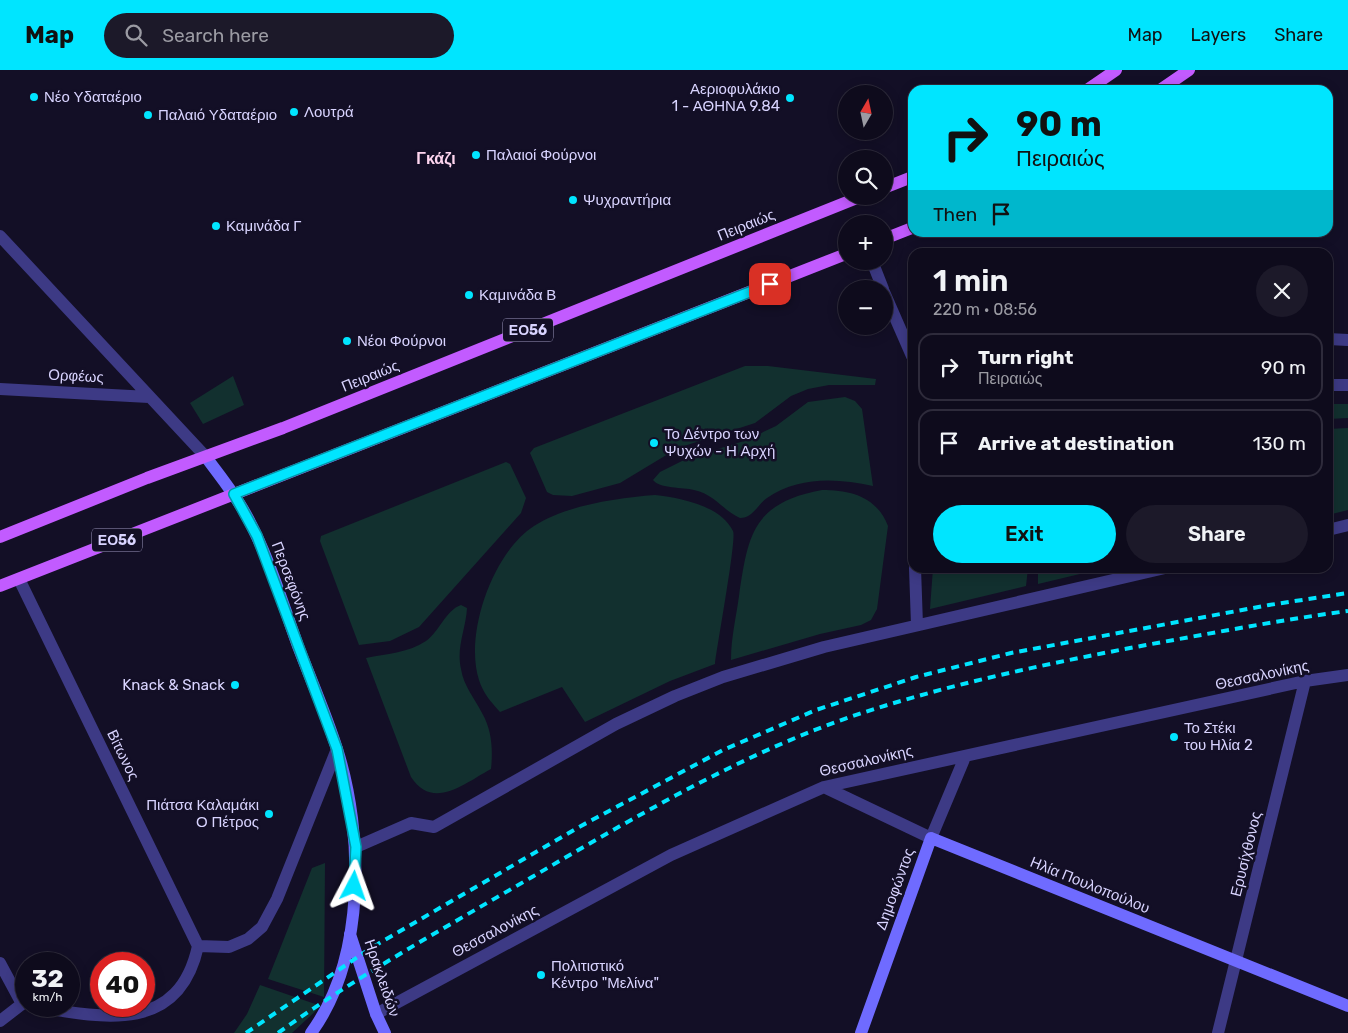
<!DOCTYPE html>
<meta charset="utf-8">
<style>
body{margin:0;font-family:Rubik,sans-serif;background:#1c1929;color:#f1f3f6;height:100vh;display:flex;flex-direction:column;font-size:19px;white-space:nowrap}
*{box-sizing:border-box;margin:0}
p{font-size:16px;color:#9b9ba3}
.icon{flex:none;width:28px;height:28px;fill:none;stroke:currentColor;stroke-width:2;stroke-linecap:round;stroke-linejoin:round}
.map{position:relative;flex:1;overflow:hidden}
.details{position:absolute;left:908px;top:178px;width:425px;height:325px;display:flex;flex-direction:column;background:#0e0b1c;border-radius:15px;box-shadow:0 2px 12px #0003,0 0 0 1px #2e2b3b}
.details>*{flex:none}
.top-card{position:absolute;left:908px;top:15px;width:425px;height:152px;border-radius:15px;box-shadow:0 2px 12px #0003,0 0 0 1px #2e2b3b;background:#00e5ff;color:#111;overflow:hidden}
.needle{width:32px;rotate:9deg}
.controls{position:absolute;left:838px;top:15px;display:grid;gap:10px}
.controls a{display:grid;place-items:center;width:55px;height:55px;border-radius:50%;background:#0e0b1c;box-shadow:0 2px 12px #0003,0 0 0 1px #2e2b3b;font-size:25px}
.speed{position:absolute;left:15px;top:882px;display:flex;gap:10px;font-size:25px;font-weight:700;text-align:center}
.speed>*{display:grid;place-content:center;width:65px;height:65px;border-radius:50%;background:#0e0b1c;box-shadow:0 2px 12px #0003,0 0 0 1px #2e2b3b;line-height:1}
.speed small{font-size:12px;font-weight:400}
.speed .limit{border:8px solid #d22;background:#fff;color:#111}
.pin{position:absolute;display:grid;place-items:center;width:42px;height:42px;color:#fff;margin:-21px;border-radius:10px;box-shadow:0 2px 8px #0006}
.me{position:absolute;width:55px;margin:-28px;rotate:4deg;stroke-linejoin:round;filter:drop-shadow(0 0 4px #0008)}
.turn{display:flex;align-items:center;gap:18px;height:105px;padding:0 25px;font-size:22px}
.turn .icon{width:65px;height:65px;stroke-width:2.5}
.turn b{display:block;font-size:35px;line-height:42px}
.then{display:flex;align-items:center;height:48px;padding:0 25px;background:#0003;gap:10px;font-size:19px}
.round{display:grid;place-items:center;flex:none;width:52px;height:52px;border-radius:26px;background:#1c1929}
.summary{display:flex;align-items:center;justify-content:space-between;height:85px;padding:0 25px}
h1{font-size:30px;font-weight:600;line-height:38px}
.action{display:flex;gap:10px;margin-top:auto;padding:10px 25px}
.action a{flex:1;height:58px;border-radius:30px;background:#00e5ff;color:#111;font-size:20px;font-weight:600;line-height:58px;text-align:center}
.action a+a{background:#1c1929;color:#f1f3f6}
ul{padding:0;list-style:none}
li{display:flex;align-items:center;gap:15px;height:68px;margin:0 10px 8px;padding:0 15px;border:2px solid #2e2b3b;border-radius:15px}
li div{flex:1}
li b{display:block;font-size:19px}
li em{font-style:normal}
header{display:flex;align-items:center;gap:30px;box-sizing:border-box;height:70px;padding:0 25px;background:#00e5ff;color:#111}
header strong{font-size:24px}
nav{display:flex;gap:28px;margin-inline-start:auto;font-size:18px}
.search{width:350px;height:45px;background:#1c1929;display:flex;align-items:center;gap:12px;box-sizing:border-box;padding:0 18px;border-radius:28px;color:#9b9ba3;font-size:19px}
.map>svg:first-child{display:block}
.green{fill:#12302f}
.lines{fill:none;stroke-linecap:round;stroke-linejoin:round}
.street{stroke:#3d3a85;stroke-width:12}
.secondary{stroke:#6f6bff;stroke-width:12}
.primary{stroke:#c25bff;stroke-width:12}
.rail{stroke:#00e5ff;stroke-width:4;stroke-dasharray:8 6;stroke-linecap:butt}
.route-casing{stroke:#0095a6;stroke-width:12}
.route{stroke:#00e5ff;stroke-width:9}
.poi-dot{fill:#00e5ff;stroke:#130f26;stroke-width:2}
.labels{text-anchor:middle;stroke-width:5;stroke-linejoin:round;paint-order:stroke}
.shield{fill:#130f26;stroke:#9e99be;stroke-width:1}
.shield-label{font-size:14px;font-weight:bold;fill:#d9d4ff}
.poi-label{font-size:15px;fill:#d9d4ff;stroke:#130f26;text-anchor:start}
.street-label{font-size:15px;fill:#d9d4ff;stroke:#130f26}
.neighbourhood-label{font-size:16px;font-weight:bold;fill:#ffd6f0;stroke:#130f26}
</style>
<header>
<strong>Map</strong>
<div class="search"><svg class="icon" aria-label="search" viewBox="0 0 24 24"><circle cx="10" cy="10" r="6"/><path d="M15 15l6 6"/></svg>Search here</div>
<nav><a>Map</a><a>Layers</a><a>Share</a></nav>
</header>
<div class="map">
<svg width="1348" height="963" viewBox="0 0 1348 963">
<rect width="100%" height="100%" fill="#130f26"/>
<path class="green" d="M745,296h23l108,13 -1,6h-46l-21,4 -17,7 -36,27 -77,25 -58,35 -48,13 -19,-1 -6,-3 -17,-39 4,-5z
M233,306l11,29 -41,19 -13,-21z
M845,327l10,4 7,8 11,77c-36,-8 -74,-10 -106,12 -10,7 -14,20 -27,20 -18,-8 -24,-23 -46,-28 -11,-3 -34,-1 -41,-10l7,-8 28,-14 56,-17 32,-15 32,-24z
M1328,334h20v14l-20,1z
M1348,358v82l-20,5v-86z
M506,392l4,2 16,34 -5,15 -102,114 -29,14 -31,4 -39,-104 1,-5z
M822,420c29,0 55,7 66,36l-11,83 -6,11 -10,5 -41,9 -89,26c0,-22 5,-42 8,-64 9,-62 14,-93 83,-106z
M655,425c25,3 65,10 78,36 4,7 -16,114 -18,133l-45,17 -85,41 -23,-35 -62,25c-9,-10 -17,-19 -21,-32 -15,-46 14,-128 55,-154 33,-21 83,-28 121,-31z
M933,498h95l-2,18 -96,23z
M1038,498h67l-67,16z
M461,535l6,3c-1,21 -11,39 -6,61 3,18 13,28 21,44 10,17 11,37 9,56 -26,14 -58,42 -80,8l-45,-119c20,-4 42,-5 60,-17 13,-9 20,-31 35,-36z
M325,793l-1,134 -56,-18 44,-111z
M260,915l61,21 -29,27h-58l13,-19z"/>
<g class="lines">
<path class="street" d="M0,166l206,221
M872,191l11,28
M884,222l28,64
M1328,269l20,1
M1328,315h20
M0,319l149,8
M1328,460l20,-5
M915,498l2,57
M19,509l179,367
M824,717l107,51 34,-81
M356,777l55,-24 23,4 182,-103 59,-28 48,-19 101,-30 341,-79
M198,876l31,1 19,-8 14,-12 15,-28 60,-150
M0,893l22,41
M33,936c73,13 146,27 165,-60
M376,944l295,-159 153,-68 481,-106 43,-6
M0,951l22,-17
M1218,963l87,-352"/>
<path class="secondary" d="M206,387c13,18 28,36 39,56 23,41 37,89 53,133 13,34 28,68 39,103 27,85 29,209 -26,284
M350,864l26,80 9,19
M861,963l70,-195 417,168"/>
<path class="primary" d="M1087,20l29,-20
M1160,20l29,-20
M884,118l28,-11
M884,169l28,-11
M0,467l147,-59 136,-50 579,-232
M0,516l846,-332"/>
<path class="rail" d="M246,963l125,-85 208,-121 144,-77 93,-40 100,-33 95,-24 258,-48 79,-12
M278,963c81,-58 168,-106 254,-156 105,-61 214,-126 330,-164 92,-30 188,-50 284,-68 67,-12 134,-25 202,-34"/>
</g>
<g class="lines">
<g class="route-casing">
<path id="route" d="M354,816l2,-39 -19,-98 -80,-213 -23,-42 536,-210"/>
</g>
<use href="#route" class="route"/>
</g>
<g class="poi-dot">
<circle cx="34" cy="27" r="5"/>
<circle cx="790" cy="28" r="5"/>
<circle cx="294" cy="42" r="5"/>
<circle cx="148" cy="45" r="5"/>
<circle cx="476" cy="85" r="5"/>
<circle cx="573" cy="130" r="5"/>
<circle cx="216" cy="156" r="5"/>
<circle cx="469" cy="225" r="5"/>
<circle cx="347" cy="271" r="5"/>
<circle cx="654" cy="373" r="5"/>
<circle cx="235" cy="615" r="5"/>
<circle cx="1174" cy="667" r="5"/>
<circle cx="269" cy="744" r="5"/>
<circle cx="541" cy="905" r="5"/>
</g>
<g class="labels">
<g class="shield">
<rect x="503" y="248.5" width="50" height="23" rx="4"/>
<rect x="92" y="458.5" width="50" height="23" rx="4"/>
</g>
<g class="shield-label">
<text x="528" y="265">ΕΟ56</text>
<text x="117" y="475">ΕΟ56</text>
</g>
<g class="poi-label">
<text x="780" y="24" text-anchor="end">Αεριοφυλάκιο<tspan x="780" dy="17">1 - ΑΘΗΝΑ 9.84</tspan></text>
<text x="44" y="32">Νέο Υδαταέριο</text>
<text x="304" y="47">Λουτρά</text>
<text x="158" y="50">Παλαιό Υδαταέριο</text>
<text x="486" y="90">Παλαιοί Φούρνοι</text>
<text x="583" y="135">Ψυχραντήρια</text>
<text x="226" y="161">Καμινάδα Γ</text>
<text x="479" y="230">Καμινάδα Β</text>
<text x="357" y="276">Νέοι Φούρνοι</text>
<text x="664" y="369">Το Δέντρο των<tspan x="664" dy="17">Ψυχών - Η Αρχή</tspan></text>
<text x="225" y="620" text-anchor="end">Knack &amp; Snack</text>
<text x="1184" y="663">Το Στέκι<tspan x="1184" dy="17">του Ηλία 2</tspan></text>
<text x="259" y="740" text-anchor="end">Πιάτσα Καλαμάκι<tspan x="259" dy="17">Ο Πέτρος</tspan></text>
<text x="551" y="901">Πολιτιστικό<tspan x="551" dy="17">Κέντρο "Μελίνα"</tspan></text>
</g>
<g class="street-label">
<text transform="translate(746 155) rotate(-22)" y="5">Πειραιώς</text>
<text transform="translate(76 306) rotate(3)" y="5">Ορφέως</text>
<text transform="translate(370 306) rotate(-22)" y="5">Πειραιώς</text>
<text transform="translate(291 511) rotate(69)" y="5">Περσεφόνης</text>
<text transform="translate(1262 605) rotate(-12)" y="5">Θεσσαλονίκης</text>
<text transform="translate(123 685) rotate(64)" y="5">Βίτωνος</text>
<text transform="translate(866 691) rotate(-13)" y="5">Θεσσαλονίκης</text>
<text transform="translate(1246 784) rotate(-76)" y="5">Ερυσίχθονος</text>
<text transform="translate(1090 815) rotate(22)" y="5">Ηλία Πουλοπούλου</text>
<text transform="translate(895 819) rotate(-70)" y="5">Δημοφώντος</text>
<text transform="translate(495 861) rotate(-28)" y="5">Θεσσαλονίκης</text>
<text transform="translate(382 908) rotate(71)" y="5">Ηρακλειδών</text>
</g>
<g class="neighbourhood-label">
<text x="436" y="94">Γκάζι</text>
</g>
</g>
</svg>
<div class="controls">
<a><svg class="needle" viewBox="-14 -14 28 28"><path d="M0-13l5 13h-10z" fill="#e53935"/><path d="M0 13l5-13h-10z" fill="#9b9ba3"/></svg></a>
<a><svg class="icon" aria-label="search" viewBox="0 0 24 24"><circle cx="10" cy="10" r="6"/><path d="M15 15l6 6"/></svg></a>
<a>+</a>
<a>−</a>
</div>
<div class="speed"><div>32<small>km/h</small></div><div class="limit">40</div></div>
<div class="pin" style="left:770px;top:214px;background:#d93025"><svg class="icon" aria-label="arrive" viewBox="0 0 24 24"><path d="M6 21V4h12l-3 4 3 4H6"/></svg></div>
<svg class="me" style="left:354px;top:816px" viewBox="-20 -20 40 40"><path d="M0-17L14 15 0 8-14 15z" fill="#00e5ff" stroke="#fff" stroke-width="4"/></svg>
<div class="top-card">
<div class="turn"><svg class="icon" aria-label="right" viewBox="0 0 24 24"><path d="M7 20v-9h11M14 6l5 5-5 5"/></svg><div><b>90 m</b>Πειραιώς</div></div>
<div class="then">Then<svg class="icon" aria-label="arrive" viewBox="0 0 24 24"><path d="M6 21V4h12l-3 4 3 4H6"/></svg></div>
</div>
<section class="details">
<div class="summary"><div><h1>1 min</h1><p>220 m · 08:56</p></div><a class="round"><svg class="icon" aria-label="close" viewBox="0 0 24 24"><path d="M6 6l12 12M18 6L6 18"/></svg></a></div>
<ul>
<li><svg class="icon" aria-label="right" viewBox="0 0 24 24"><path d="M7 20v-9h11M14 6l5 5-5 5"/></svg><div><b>Turn right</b><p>Πειραιώς</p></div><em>90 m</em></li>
<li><svg class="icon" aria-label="arrive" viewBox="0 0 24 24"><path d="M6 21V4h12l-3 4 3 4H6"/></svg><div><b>Arrive at destination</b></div><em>130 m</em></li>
</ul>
<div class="action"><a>Exit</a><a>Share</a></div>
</section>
</div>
